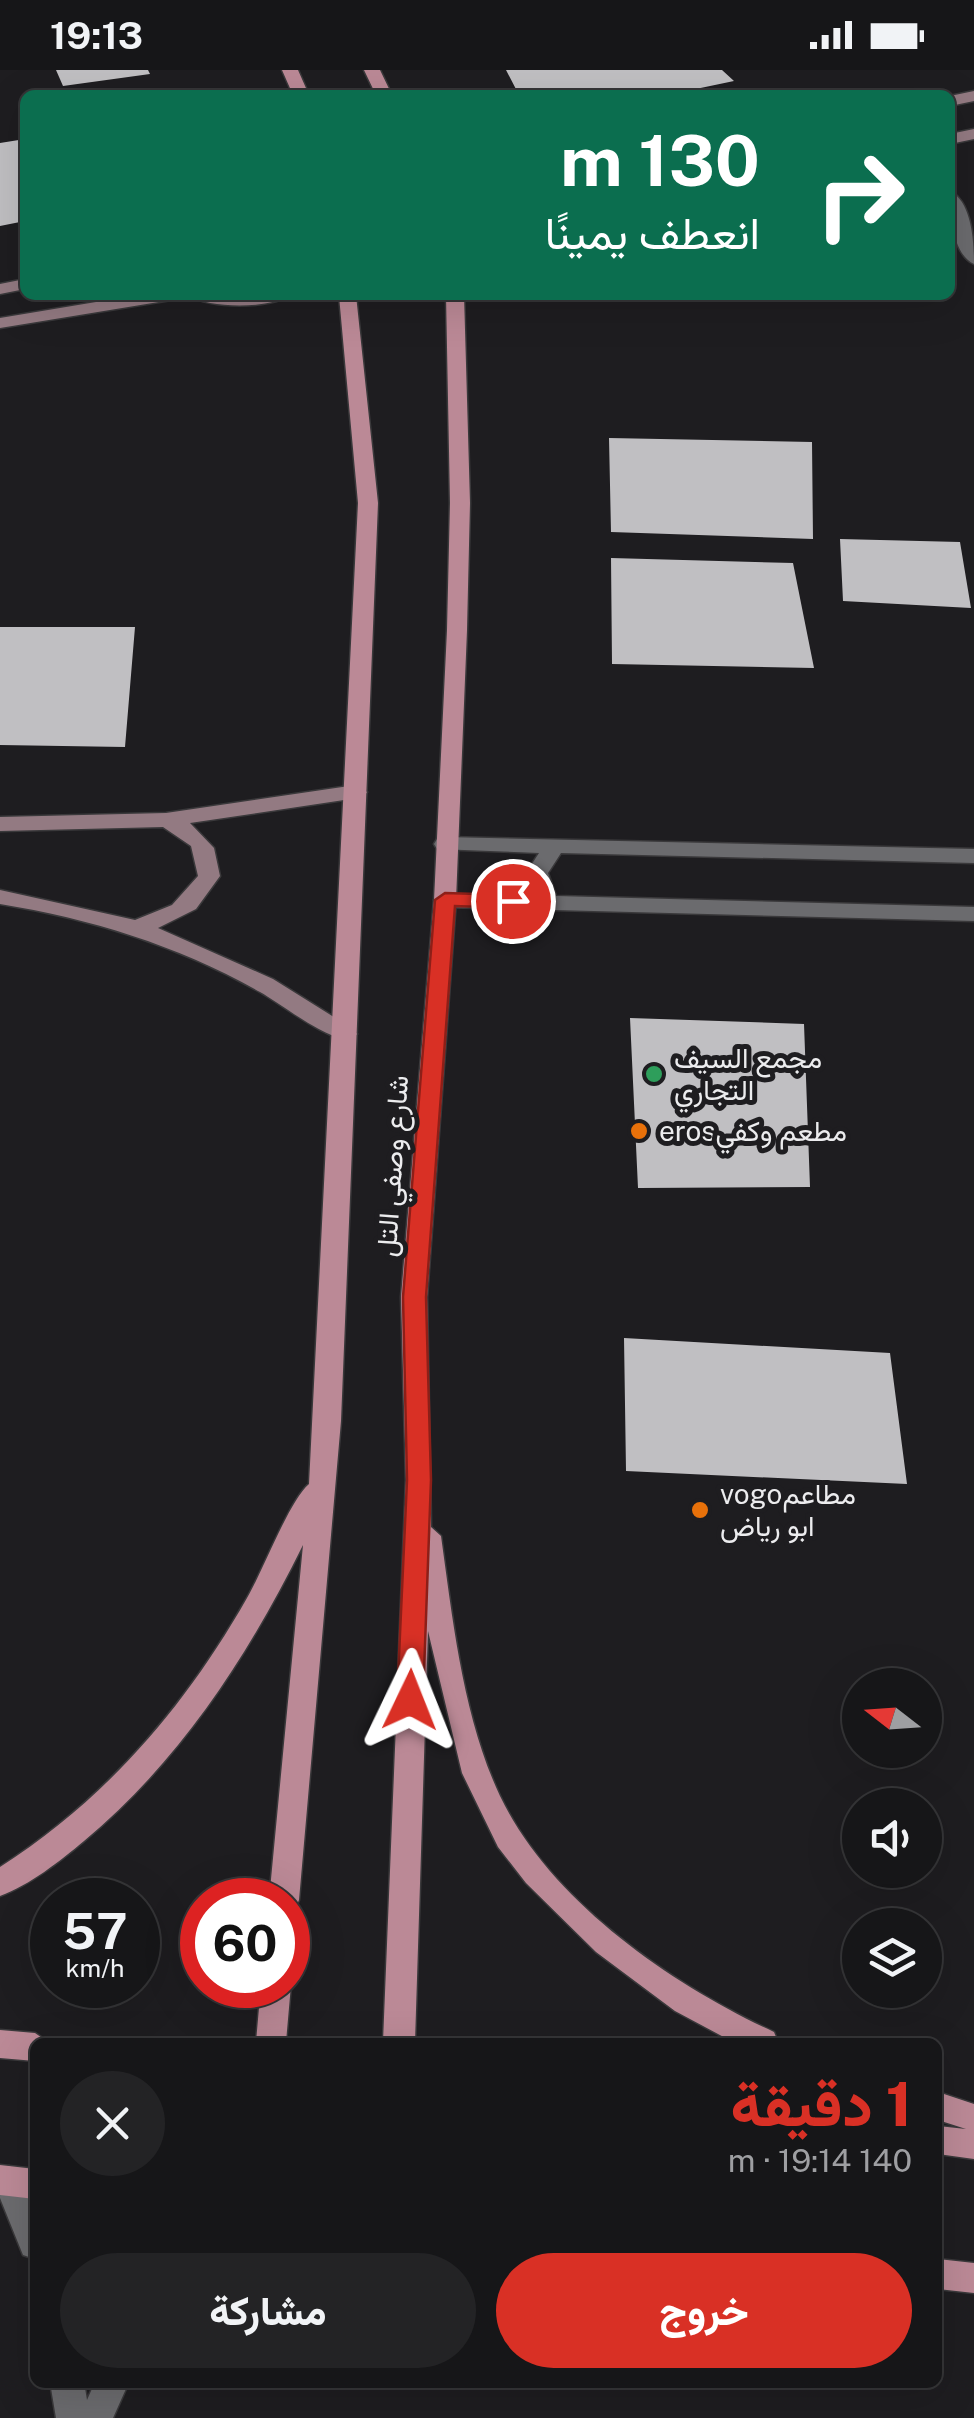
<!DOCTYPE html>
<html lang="ar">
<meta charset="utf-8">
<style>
body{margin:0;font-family:"Public Sans",Vazirmatn,sans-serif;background:#232325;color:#f1f3f6;direction:rtl;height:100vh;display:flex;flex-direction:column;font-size:38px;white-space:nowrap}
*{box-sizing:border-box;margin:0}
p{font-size:32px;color:#9e9fa2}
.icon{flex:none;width:55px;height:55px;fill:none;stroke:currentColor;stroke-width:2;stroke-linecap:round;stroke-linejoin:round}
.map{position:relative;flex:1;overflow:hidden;direction:ltr}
.details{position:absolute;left:30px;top:1968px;width:912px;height:350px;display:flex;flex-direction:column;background:#161618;border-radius:15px;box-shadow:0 10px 40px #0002,0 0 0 2px #353537;direction:rtl}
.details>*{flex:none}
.guide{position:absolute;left:20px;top:20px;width:935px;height:210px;border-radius:15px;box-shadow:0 10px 40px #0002,0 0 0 2px #353537;direction:rtl;background:#0b6e4f;color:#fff;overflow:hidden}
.needle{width:65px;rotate:287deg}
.controls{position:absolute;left:842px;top:1598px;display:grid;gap:20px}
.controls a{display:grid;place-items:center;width:100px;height:100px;border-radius:50%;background:#161618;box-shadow:0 10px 40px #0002,0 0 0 2px #353537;font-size:50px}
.speed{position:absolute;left:30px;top:1808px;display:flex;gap:20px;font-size:50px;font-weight:700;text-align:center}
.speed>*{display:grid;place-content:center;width:130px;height:130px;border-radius:50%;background:#161618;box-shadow:0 10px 40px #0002,0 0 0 2px #353537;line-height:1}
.speed small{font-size:25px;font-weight:400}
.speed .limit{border:15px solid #d22;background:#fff;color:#111}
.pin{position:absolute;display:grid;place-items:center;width:85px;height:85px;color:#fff;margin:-42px;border:5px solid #fff;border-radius:50%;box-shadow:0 2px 10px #0007}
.me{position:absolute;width:110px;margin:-55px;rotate:2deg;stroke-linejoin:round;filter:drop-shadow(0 0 8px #0008)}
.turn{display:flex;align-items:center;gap:35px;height:210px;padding:0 30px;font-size:45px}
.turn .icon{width:130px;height:130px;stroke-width:2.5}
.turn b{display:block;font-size:70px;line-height:85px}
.round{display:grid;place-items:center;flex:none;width:105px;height:105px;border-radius:52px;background:#232325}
.summary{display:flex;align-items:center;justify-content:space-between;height:170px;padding:0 30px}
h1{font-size:60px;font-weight:800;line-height:75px;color:#d93025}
.button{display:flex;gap:20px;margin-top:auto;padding:20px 30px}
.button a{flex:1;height:115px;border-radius:60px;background:#d93025;color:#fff;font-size:40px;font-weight:800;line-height:115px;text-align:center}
.button a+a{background:#232325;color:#f1f3f6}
.status{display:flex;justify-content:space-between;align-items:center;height:70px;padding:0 50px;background:#161618;direction:ltr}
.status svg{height:28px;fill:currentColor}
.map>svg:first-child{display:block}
.building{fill:#c0bfc2}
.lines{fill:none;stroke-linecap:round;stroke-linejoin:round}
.street-casing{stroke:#3a393b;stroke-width:3}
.secondary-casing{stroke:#3a393b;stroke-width:3}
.primary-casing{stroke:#3a393b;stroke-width:3}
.street{fill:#6b6b6e;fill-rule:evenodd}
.secondary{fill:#937a82;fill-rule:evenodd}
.primary{fill:#bb8996;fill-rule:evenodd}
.route{fill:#d93025;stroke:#8d1f18;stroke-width:2.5}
.leisure-dot{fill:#2e9e5b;stroke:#1e1d20;stroke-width:4}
.food-dot{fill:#e8710a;stroke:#1e1d20;stroke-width:4}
.labels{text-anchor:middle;stroke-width:10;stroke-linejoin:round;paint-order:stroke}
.poi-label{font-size:28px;fill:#ececee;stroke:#1e1d20;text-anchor:start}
.street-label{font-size:28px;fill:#ececee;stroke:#1e1d20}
</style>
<div class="status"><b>19:13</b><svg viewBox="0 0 49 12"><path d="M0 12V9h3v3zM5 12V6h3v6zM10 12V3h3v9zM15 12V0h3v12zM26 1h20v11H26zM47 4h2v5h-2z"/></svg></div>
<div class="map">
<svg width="974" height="2348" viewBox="0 0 974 2348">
<rect width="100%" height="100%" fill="#1e1d20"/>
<path class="building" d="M56,0h92l2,4 -87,12z
M506,0h216l12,11 -67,14h-148z
M25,69v82l-25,5v-83z
M609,368l203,4 1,97 -202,-7z
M840,469l120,3 11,66 -128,-7z
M611,488l182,5 21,105 -202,-4z
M0,557h135l-10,120 -125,-2z
M630,948l174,6 6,163 -172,1z
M624,1268l266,15 17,131 -281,-13z"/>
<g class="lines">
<g class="street-casing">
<path id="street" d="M950,121c22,11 24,51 24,73 -22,-10 -24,-51 -24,-73z
M445,767l529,12v14l-413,-10 -13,20 8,23 418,11v14l-529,-14 -8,-2 -3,-5 3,-5h97l-8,-22 13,-20 -102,-4 -3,-5 3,-5z
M9,2096l11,5 15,34v54l-12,-4 -23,-57v-28z
M50,2312h34l3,18 8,-18h34l-16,36h-57z"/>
</g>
<g class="secondary-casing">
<path id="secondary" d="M974,21v10l-24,5v-10z
M974,59v10l-24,5v-10z
M25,209v10l-25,5v-10z
M138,225h42l-9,5 -171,28v-10z
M189,225h101c-19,14 -82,14 -101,0z
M356,715l11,7 -3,5 -174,26 24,25 6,28 -24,33 -38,19 115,51 80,50 4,5 -4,5c-20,6 -73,-36 -93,-47 -81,-46 -168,-73 -260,-88v-14l135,30 37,-15 26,-29 -7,-30 -28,-19 -163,4v-14l166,-4z"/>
</g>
<g class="primary-casing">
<path id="primary" d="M282,0h16l11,25h-16z
M364,0h16l12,25h-16z
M356,225l22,208 -37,918 -42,479 -4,9 -7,3v-12h-19l34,-355c-55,111 -123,216 -219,296 -24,20 -54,44 -84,55v-29c106,-68 185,-160 247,-269 16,-27 42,-97 62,-114l49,-981 -19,-207z
M446,225h18l6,208 -3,127 -11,270 -29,397 4,230 10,9c12,86 22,181 59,260 50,105 172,189 274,236l4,10h-45l-58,-31 -79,-59 -70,-69 -28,-36 -36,-74 -34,-142 -13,411h-32l23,-562 -5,-183 33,-397 13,-270 3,-127z
M288,1907l3,8 -5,57h-30l5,-57h27z
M0,1960l35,3 13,9h-13v19l-35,-3z
M938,2022l36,12v55l-36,-5v-28l28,3 -28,-9z
M0,2095l35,4v30l-35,-4z
M938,2189l36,4v30l-36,-4z"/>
</g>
<use href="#street" class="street"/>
<use href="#secondary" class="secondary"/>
<use href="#primary" class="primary"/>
</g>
<path class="route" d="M445,823l68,2 10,6 -10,7 -58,-2 -29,391 5,183 -8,220 -13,11 -13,-11 10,-220 -4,-183 32,-397z"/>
<circle class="leisure-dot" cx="654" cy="1004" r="10"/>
<g class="food-dot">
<circle cx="639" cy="1061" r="10"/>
<circle cx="700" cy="1440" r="10"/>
</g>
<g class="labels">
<g class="poi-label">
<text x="674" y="998">مجمع السيف<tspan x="674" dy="32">التجاري</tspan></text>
<text x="659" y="1071">erosمطعم وكفي</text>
<text x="720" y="1434">vogoمطاعم<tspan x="720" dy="32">ابو رياض</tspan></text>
</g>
<g class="street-label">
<text transform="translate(392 1096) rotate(-86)" y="10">شارع وصفي التل</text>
</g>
</g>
</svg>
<div class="controls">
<a><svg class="needle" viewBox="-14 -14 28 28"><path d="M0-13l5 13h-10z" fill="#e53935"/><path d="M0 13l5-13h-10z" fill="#9e9fa2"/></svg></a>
<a><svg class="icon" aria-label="sound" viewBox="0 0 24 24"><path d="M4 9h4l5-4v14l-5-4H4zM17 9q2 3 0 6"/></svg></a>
<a><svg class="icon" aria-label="layers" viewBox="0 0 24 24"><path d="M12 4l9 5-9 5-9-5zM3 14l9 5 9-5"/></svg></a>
</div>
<div class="speed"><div>57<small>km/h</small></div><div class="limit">60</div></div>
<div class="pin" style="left:513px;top:831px;background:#d93025"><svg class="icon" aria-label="arrive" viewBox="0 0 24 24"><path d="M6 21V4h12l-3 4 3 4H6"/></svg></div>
<svg class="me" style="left:410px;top:1630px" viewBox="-20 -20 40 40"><path d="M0-17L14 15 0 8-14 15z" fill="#d93025" stroke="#fff" stroke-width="4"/></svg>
<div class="guide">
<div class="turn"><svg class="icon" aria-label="right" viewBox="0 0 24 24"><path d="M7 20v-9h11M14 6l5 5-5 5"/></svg><div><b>130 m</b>انعطف يمينًا</div></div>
</div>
<section class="details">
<div class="summary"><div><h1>1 دقيقة</h1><p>140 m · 19:14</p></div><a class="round"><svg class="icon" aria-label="close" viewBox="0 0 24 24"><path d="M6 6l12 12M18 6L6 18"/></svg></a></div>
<div class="button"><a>خروج</a><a>مشاركة</a></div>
</section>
</div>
